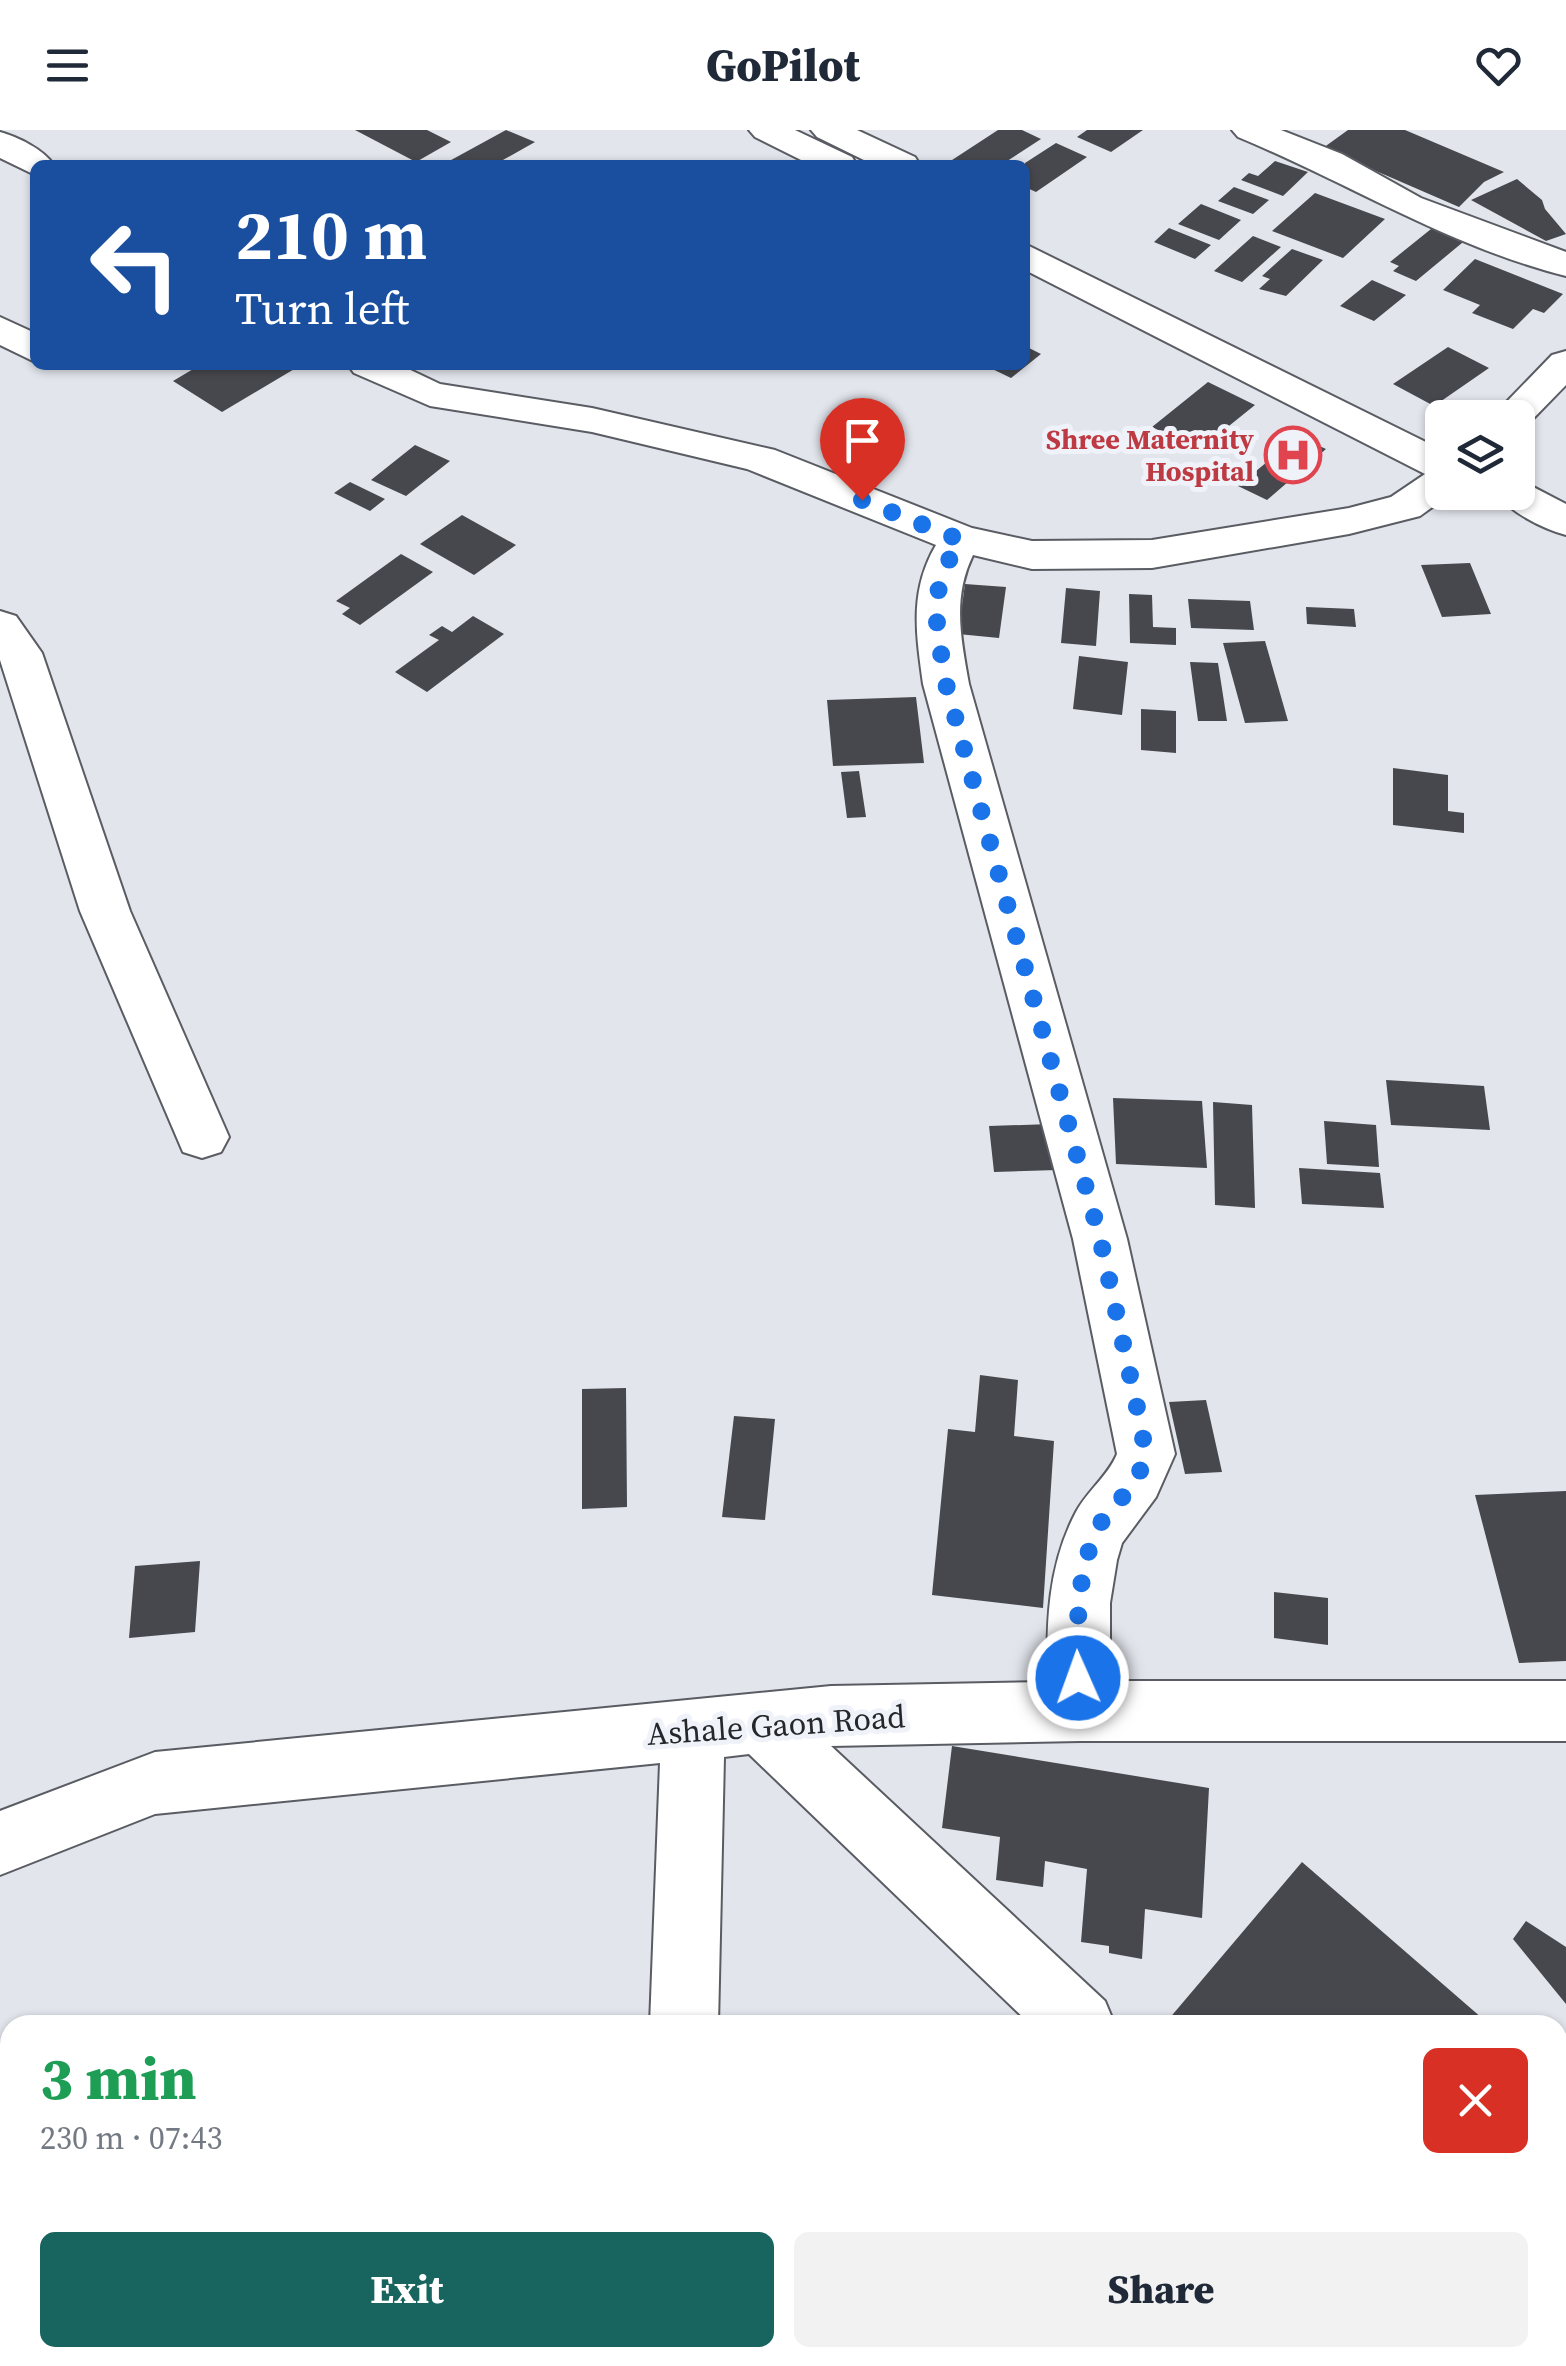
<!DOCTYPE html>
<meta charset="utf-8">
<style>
body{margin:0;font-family:"Source Serif 4",serif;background:#f2f2f3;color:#1f2937;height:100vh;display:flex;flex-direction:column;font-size:38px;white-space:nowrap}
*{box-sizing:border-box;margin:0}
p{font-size:32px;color:#747a83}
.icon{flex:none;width:55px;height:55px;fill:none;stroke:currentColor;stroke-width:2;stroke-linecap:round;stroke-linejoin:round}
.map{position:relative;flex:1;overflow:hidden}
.panel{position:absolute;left:0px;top:1885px;width:1568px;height:352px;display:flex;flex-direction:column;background:#fff;border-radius:30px 30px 0 0;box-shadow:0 2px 8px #0004}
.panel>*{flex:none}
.top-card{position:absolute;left:30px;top:30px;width:1000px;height:210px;border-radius:15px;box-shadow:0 2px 8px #0004;background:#1a4fa0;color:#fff;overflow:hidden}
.fabs{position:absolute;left:1425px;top:270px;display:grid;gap:20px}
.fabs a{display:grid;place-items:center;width:110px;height:110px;border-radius:15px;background:#fff;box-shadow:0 2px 8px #0004;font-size:50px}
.pin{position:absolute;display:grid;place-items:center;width:85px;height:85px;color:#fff;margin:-102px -42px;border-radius:50% 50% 50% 0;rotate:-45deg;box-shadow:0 0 10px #0007}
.pin .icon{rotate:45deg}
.me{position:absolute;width:110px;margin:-55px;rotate:358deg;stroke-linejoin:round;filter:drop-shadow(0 0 8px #0008)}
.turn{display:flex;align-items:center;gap:35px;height:210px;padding:0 40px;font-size:45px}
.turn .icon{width:130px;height:130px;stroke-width:2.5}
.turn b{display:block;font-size:70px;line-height:85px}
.round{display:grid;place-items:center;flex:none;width:105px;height:105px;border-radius:15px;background:#f2f2f3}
.head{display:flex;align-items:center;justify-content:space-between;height:170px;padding:0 40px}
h1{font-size:60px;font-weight:800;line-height:75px;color:#1e9e55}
.primary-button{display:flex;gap:20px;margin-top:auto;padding:20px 40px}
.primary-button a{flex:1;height:115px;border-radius:15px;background:#18645e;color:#fff;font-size:40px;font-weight:800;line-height:115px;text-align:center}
.primary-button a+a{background:#f2f2f3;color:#1f2937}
header{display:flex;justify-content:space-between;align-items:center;height:130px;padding:0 40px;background:#fff;font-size:45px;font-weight:800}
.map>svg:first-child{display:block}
.building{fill:#46484e}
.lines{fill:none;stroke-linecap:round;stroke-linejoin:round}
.minor-casing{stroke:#595c62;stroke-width:4}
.minor{fill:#fff;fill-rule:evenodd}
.route{stroke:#1a73e8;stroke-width:18;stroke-dasharray:0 32.4}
.labels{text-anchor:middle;stroke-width:10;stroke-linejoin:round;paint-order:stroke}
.far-health-label{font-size:28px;font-weight:bold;fill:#be3a42;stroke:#eff2f9;text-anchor:end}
.street-label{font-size:32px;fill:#26272a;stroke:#eff2f9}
</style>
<header><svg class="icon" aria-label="menu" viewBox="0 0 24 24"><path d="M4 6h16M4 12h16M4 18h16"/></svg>GoPilot<svg class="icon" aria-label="heart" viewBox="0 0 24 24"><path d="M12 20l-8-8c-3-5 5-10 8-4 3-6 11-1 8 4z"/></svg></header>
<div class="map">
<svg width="1566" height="2236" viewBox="0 0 1566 2236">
<rect width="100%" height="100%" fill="#e2e5ec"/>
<path class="building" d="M355,0h72l24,12 -35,20z
M506,0l29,12 -41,23h-52z
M998,0h24l19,9 -40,26 -52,-3z
M1087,0h56l-32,22 -34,-15z
M1348,0h57l99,42 -20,10 -25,25 -136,-59z
M1056,13l31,14 -51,35 -11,-5v-24z
M1275,31l33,11 -25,24 -42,-16 8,-7 9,3z
M1517,49l25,21 3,9 21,25 -20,7 -75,-41z
M1234,57l35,13 -16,14 -35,-13z
M1315,63l70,26 -42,39 -71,-27z
M1201,74l40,16 -22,20 -41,-16z
M1436,95l32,13 -52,43 -23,-10 6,-5 -9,-4z
M1169,98l42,17 -16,14 -41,-17z
M1253,106l28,11 -39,35 -28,-11z
M1292,119l31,11 -37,36 -27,-7 11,-10 -8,-3z
M1475,129l88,35 -19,19 -11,-4 -20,20 -41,-16 8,-8 -37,-15z
M1372,150l34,15 -32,26 -34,-15z
M1025,216l16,8 -30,24 -27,-13h41z
M1448,217l41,21 -55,38 -41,-22z
M200,235h91l5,3 -74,44 -49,-31z
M1208,252l47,23 -56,45 -47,-23z
M1298,306l28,13 -59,51 -29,-14z
M415,315l35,16 -44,35 -35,-16z
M350,352l35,17 -15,12 -36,-18z
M462,385l54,30 -42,30 -54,-31z
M401,424l32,18 -73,53 -18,-11 8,-6 -14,-7z
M1470,433l21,51 -49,3 -21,-52z
M965,454l41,3 -7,51 -41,-4z
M1066,458l34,3 -4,55 -35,-3z
M1129,464l23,1 1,32 23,1v17l-46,-2z
M1188,469l62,2 4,29 -63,-2z
M1306,477l48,2 2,18 -49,-3z
M473,486l31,18 -77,58 -32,-20 44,-32 -10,-5 13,-9 10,6z
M1265,511l23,80 -43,2 -22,-80z
M1079,526l49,6 -6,53 -49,-6z
M1190,532l28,1 9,58h-29z
M916,567l8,66 -91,3 -6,-66z
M1141,579l35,2v42l-35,-3z
M1393,638l55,7v36l16,2v20l-71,-8z
M859,641l7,46 -19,1 -6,-46z
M1386,950l98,6 6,44 -99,-5z
M1113,968l89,3 5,67 -91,-4z
M1213,972l39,3 3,103 -40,-3z
M1324,991l52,4 3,42 -52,-3z
M1051,994l6,46 -63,2 -5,-46z
M1299,1038l81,5 4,35 -82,-4z
M980,1245l38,5 -4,56 40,5 -11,167 -111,-13 16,-166 27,3z
M626,1258l1,119 -45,2v-120z
M1206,1270l16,72 -37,2 -16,-72z
M734,1286l41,3 -10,101 -43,-3z
M1566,1361v170l-47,2 -44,-168z
M200,1431l-5,71 -66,6 6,-72z
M1274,1462l54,6v47l-54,-7z
M952,1616l257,42 -7,130 -57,-9 -3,50 -33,-6v-7l-28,-4 6,-73 -42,-8 -2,26 -47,-7 4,-43 -58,-9z
M1302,1732l188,163h-316l-6,-5z
M1526,1791l40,26v57l-53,-65z
M748,2228h164v8h-164z
M977,2228h220l1,8h-221z"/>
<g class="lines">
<g class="minor-casing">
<path id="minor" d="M749,0h46l57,27 5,8h-46l-56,-28z
M811,0h46l58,27 5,8h-46l-57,-28z
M1232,0h49l61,24 79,44 145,54v24c-116,-29 -219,-94 -328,-139z
M0,2c18,5 43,17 54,33h-19v10l-35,-17z
M1025,114l417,206v42h11l-33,24 -71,18 -197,34 -120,1 -59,-14c-21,43 -12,84 -4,129l158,555 48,215 -19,43 -34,46 -5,17 -7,43v78h456v60h-486l-249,5 274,255 10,24h-84l-282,-271 -25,3 -6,268h-68l10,-262 -505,51 -155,61v-64l155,-59 676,-66 217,-4c-2,-59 0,-117 28,-170 11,-21 32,-36 41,-58l-44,-215 -150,-555c-7,-51 -14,-93 13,-139l-189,-76 -155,-37 -162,-26 -76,-33 -6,-8h52l40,19 152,24 183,42 197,78 60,13 120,-1 197,-32 42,-11 34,-23 -400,-204z
M0,187l35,16v29l-35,-17z
M1566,221v34l-41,42 -7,2v-11h-27l61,-63z
M1518,349l48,25v31c-23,-6 -57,-23 -70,-43h22z
M0,481l16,5 26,37 88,258 99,226 -8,15 -19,6 -19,-6 -103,-241 -80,-251z
M636,2228h74v8h-74z
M1218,2228h74v8h-74z"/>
</g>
<use href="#minor" class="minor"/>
</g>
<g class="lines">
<path class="route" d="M862,370l99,40c-36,53 -24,84 -15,144l154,554 42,192c10,65 -31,61 -49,109 -17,44 -16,93 -15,139"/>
</g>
<defs>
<g id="hospital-ring" transform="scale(2.875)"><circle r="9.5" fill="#eff2f9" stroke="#e0444e" stroke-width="1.5"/><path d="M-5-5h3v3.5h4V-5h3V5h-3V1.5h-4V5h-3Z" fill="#e0444e"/></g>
</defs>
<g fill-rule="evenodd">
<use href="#hospital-ring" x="1293" y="325"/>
</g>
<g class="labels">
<g class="far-health-label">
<text x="1254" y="319">Shree Maternity<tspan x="1254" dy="32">Hospital</tspan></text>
</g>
<g class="street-label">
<text transform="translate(776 1595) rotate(-4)" y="11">Ashale Gaon Road</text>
</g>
</g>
</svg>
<div class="fabs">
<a><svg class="icon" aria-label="layers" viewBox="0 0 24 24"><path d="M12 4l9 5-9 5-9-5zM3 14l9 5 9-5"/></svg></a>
</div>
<div class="pin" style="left:862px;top:370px;background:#d93025"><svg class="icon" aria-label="arrive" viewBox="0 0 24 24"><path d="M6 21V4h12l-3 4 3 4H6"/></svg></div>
<svg class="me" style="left:1078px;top:1548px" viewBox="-20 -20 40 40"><circle r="17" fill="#1a73e8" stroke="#fff" stroke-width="3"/><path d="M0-11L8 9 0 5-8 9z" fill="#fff"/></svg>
<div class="top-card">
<div class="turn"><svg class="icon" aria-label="left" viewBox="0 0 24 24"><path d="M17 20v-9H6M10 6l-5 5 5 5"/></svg><div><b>210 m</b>Turn left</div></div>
</div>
<section class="panel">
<div class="head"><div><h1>3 min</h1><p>230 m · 07:43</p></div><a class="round" style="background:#d93025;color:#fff"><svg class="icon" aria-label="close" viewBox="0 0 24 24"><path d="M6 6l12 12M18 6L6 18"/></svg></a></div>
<div class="primary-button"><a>Exit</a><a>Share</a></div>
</section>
</div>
